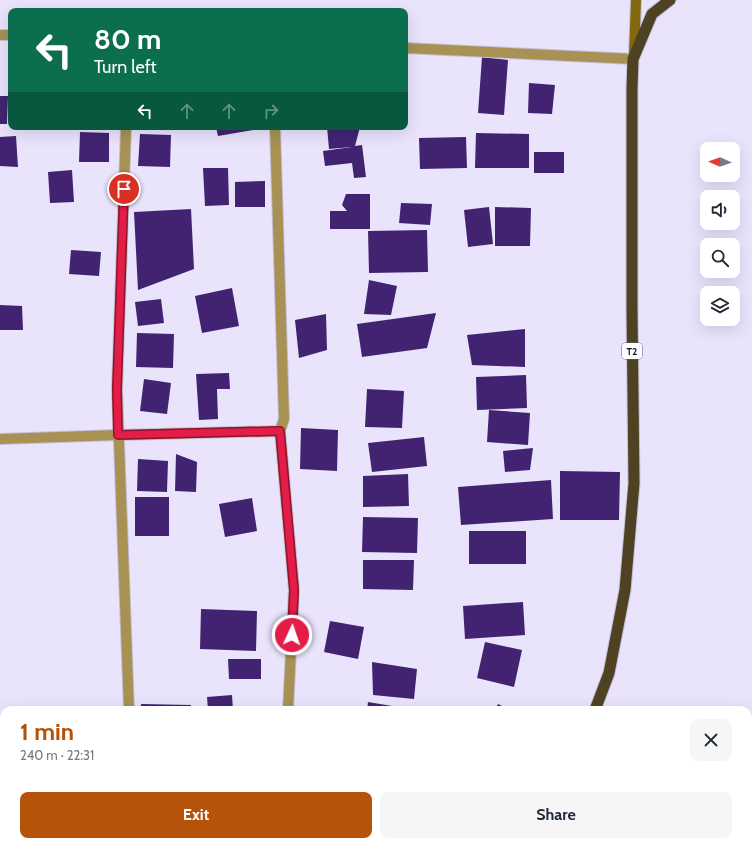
<!DOCTYPE html>
<meta charset="utf-8">
<style>
body{margin:0;font-family:Cabin,sans-serif;background:#f6f6f7;color:#1f2937;height:100vh;display:flex;flex-direction:column;font-size:15px;white-space:nowrap}
*{box-sizing:border-box;margin:0}
p{font-size:13px;color:#747a83}
.icon{flex:none;width:22px;height:22px;fill:none;stroke:currentColor;stroke-width:2;stroke-linecap:round;stroke-linejoin:round}
.map{position:relative;flex:1;overflow:hidden}
.panel{position:absolute;left:0px;top:706px;width:752px;height:140px;display:flex;flex-direction:column;background:#fff;border-radius:12px 12px 0 0;box-shadow:0 4px 16px #0002}
.panel>*{flex:none}
.hud{position:absolute;left:8px;top:8px;width:400px;height:122px;border-radius:8px;box-shadow:0 4px 16px #0002;background:#0b6e4f;color:#fff;overflow:hidden}
.needle{width:26px;rotate:272deg}
.buttons{position:absolute;left:700px;top:142px;display:grid;gap:8px}
.buttons a{display:grid;place-items:center;width:40px;height:40px;border-radius:8px;background:#fff;box-shadow:0 4px 16px #0002;font-size:20px}
.pin{position:absolute;display:grid;place-items:center;width:34px;height:34px;color:#fff;margin:-17px;border:2px solid #fff;border-radius:50%;box-shadow:0 1px 4px #0007}
.me{position:absolute;width:44px;margin:-22px;rotate:3deg;stroke-linejoin:round;filter:drop-shadow(0 0 3px #0008)}
.turn{display:flex;align-items:center;gap:14px;height:84px;padding:0 20px;font-size:18px}
.turn .icon{width:52px;height:52px;stroke-width:2.5}
.turn b{display:block;font-size:28px;line-height:34px}
.lanes{display:flex;align-items:center;height:38px;padding:0 20px;background:#0003;justify-content:center;gap:20px;direction:ltr}
.lanes .off{opacity:.35}
.round{display:grid;place-items:center;flex:none;width:42px;height:42px;border-radius:8px;background:#f6f6f7}
.summary{display:flex;align-items:center;justify-content:space-between;height:68px;padding:0 20px}
h1{font-size:24px;font-weight:700;line-height:30px;color:#b45309}
.button{display:flex;gap:8px;margin-top:auto;padding:8px 20px}
.button a{flex:1;height:46px;border-radius:8px;background:#b45309;color:#fff;font-size:16px;font-weight:700;line-height:46px;text-align:center}
.button a+a{background:#f6f6f7;color:#1f2937}
.map>svg:first-child{display:block}
.building{fill:#422372}
.lines{fill:none;stroke-linecap:round;stroke-linejoin:round}
.minor-casing{stroke:#c4bed5;stroke-width:12}
.secondary-casing{stroke:#c4bed5;stroke-width:12}
.trunk-casing{stroke:#c4bed5;stroke-width:13}
.minor{stroke:#a79153;stroke-width:10}
.secondary{stroke:#82680f;stroke-width:10}
.trunk{stroke:#4e4222;stroke-width:11}
.route-casing{stroke:#92132f;stroke-width:10}
.route{stroke:#e11d48;stroke-width:7}
.labels{text-anchor:middle;stroke-width:4;stroke-linejoin:round;paint-order:stroke}
.shield{fill:#fff;stroke:#5e5c64;stroke-width:1}
.shield-label{font-size:10px;font-weight:bold;fill:#191621}
</style>
<div class="map">
<svg width="752" height="846" viewBox="0 0 752 846">
<rect width="100%" height="100%" fill="#e9e3fc"/>
<path class="building" d="M482,57l26,3 -4,55 -26,-2z
M529,83l26,2 -3,29 -24,-1z
M0,96h8l-1,28h-7z
M91,127h23l-1,2 -22,-1z
M216,127h49v1l-47,8z
M327,127h33l-5,19 7,-1 4,32 -12,1 -2,-15 -27,3 -2,-15 29,-4 -23,2z
M80,132l29,1v29h-30z
M476,133l53,1v34h-54z
M140,134l31,1 -1,32 -32,-1z
M16,136l2,31 -18,-1v-29z
M466,137l1,31 -47,1 -1,-31z
M534,152h30v21h-30z
M203,168h25l1,37 -24,1z
M72,170l2,32 -24,1 -2,-31z
M265,181v26h-30v-25z
M346,194h24v35h-40v-18h17l-5,-6z
M401,203l31,1 -2,21 -31,-2z
M489,207l4,37 -25,3 -4,-37z
M495,207l36,1 -1,38h-35z
M191,209l3,60 -56,21 -4,-78z
M427,230l1,42 -59,1 -1,-42z
M71,250l30,2 -2,24 -30,-2z
M369,280l28,6 -6,29 -27,-1z
M232,288l7,38 -37,7 -7,-37z
M161,299l3,24 -26,3 -3,-24z
M0,305l22,1 1,24h-23z
M436,313l-9,35 -65,9 -5,-33z
M326,314l1,36 -28,8 -4,-38z
M525,329v38l-53,-2 -5,-30z
M137,333l37,1 -1,34 -37,-1z
M229,373l1,16h-13l1,30 -19,1 -3,-46z
M526,375l1,33 -50,2 -1,-33z
M144,379l27,4 -4,31 -27,-3z
M367,389l37,2 -2,37 -37,-1z
M489,410l41,3 -2,32 -41,-3z
M301,428l37,2 -1,41 -37,-2z
M424,437l3,29 -55,6 -4,-29z
M533,448l-3,22 -25,2 -2,-21z
M176,454l21,8 -1,30 -21,-1z
M138,459l30,2 -1,31 -30,-1z
M560,471l60,1 -1,48h-59z
M408,474l1,32 -46,1v-31z
M551,480l2,39 -92,6 -3,-38z
M135,497h34v39h-34z
M252,498l5,33 -32,6 -6,-33z
M363,517l55,1 -1,35 -55,-1z
M469,531h57v33h-57z
M363,560h51l-1,30 -50,-1z
M523,602l2,33 -60,4 -2,-33z
M201,609l56,2 -1,40 -56,-2z
M330,621l34,6 -6,32 -34,-7z
M485,642l37,8 -8,37 -37,-9z
M228,659h33v20h-32z
M372,662l45,7 -3,30 -41,-4z
M232,695l1,15h-25l-1,-13z
M368,702l24,4 -1,4h-24z
M141,704l50,1v5h-50z
M498,704l12,6h-15z
M0,810l4,1v31h11v4h-15z
M282,842h17l11,4h-29z
M332,842h35l-3,4h-25z
M387,842h22l10,4h-34z
M611,842h20l-2,4h-20z"/>
<g class="lines">
<g class="minor-casing">
<path id="minor" d="M0,35h11
M405,48l228,11
M126,127l-9,262 12,321
M275,127l9,292 -4,12 14,159 -6,120
M0,439l118,-4 162,-4
M117,846v-4
M269,846l1,-4"/>
</g>
<g class="secondary-casing">
<path id="secondary" d="M634,55l2,-55"/>
</g>
<g class="trunk-casing">
<path id="trunk" d="M595,710l14,-37 16,-83 9,-107 -2,-175v-219l1,-30 19,-45 18,-14
M538,846l2,-4"/>
</g>
<use href="#minor" class="minor"/>
<use href="#secondary" class="secondary"/>
<use href="#trunk" class="trunk"/>
</g>
<g class="lines">
<g class="route-casing">
<path id="route" d="M124,189l-7,200 1,46 162,-4 14,159 -2,45"/>
</g>
<use href="#route" class="route"/>
</g>
<g class="labels">
<rect class="shield" x="622" y="343" width="20" height="16" rx="3"/>
<g class="shield-label">
<text x="632" y="355">T2</text>
</g>
</g>
</svg>
<div class="buttons">
<a><svg class="needle" viewBox="-14 -14 28 28"><path d="M0-13l5 13h-10z" fill="#e53935"/><path d="M0 13l5-13h-10z" fill="#747a83"/></svg></a>
<a><svg class="icon" aria-label="sound" viewBox="0 0 24 24"><path d="M4 9h4l5-4v14l-5-4H4zM17 9q2 3 0 6"/></svg></a>
<a><svg class="icon" aria-label="search" viewBox="0 0 24 24"><circle cx="10" cy="10" r="6"/><path d="M15 15l6 6"/></svg></a>
<a><svg class="icon" aria-label="layers" viewBox="0 0 24 24"><path d="M12 4l9 5-9 5-9-5zM3 14l9 5 9-5"/></svg></a>
</div>
<div class="pin" style="left:124px;top:189px;background:#d93025"><svg class="icon" aria-label="arrive" viewBox="0 0 24 24"><path d="M6 21V4h12l-3 4 3 4H6"/></svg></div>
<svg class="me" style="left:292px;top:635px" viewBox="-20 -20 40 40"><circle r="17" fill="#e11d48" stroke="#fff" stroke-width="3"/><path d="M0-11L8 9 0 5-8 9z" fill="#fff"/></svg>
<div class="hud">
<div class="turn"><svg class="icon" aria-label="left" viewBox="0 0 24 24"><path d="M17 20v-9H6M10 6l-5 5 5 5"/></svg><div><b>80 m</b>Turn left</div></div>
<div class="lanes"><svg class="icon" aria-label="left" viewBox="0 0 24 24"><path d="M17 20v-9H6M10 6l-5 5 5 5"/></svg><svg class="icon off" aria-label="ahead" viewBox="0 0 24 24"><path d="M12 20V5M6 11l6-6 6 6"/></svg><svg class="icon off" aria-label="ahead" viewBox="0 0 24 24"><path d="M12 20V5M6 11l6-6 6 6"/></svg><svg class="icon off" aria-label="right" viewBox="0 0 24 24"><path d="M7 20v-9h11M14 6l5 5-5 5"/></svg></div>
</div>
<section class="panel">
<div class="summary"><div><h1>1 min</h1><p>240 m · 22:31</p></div><a class="round"><svg class="icon" aria-label="close" viewBox="0 0 24 24"><path d="M6 6l12 12M18 6L6 18"/></svg></a></div>
<div class="button"><a>Exit</a><a>Share</a></div>
</section>
</div>
